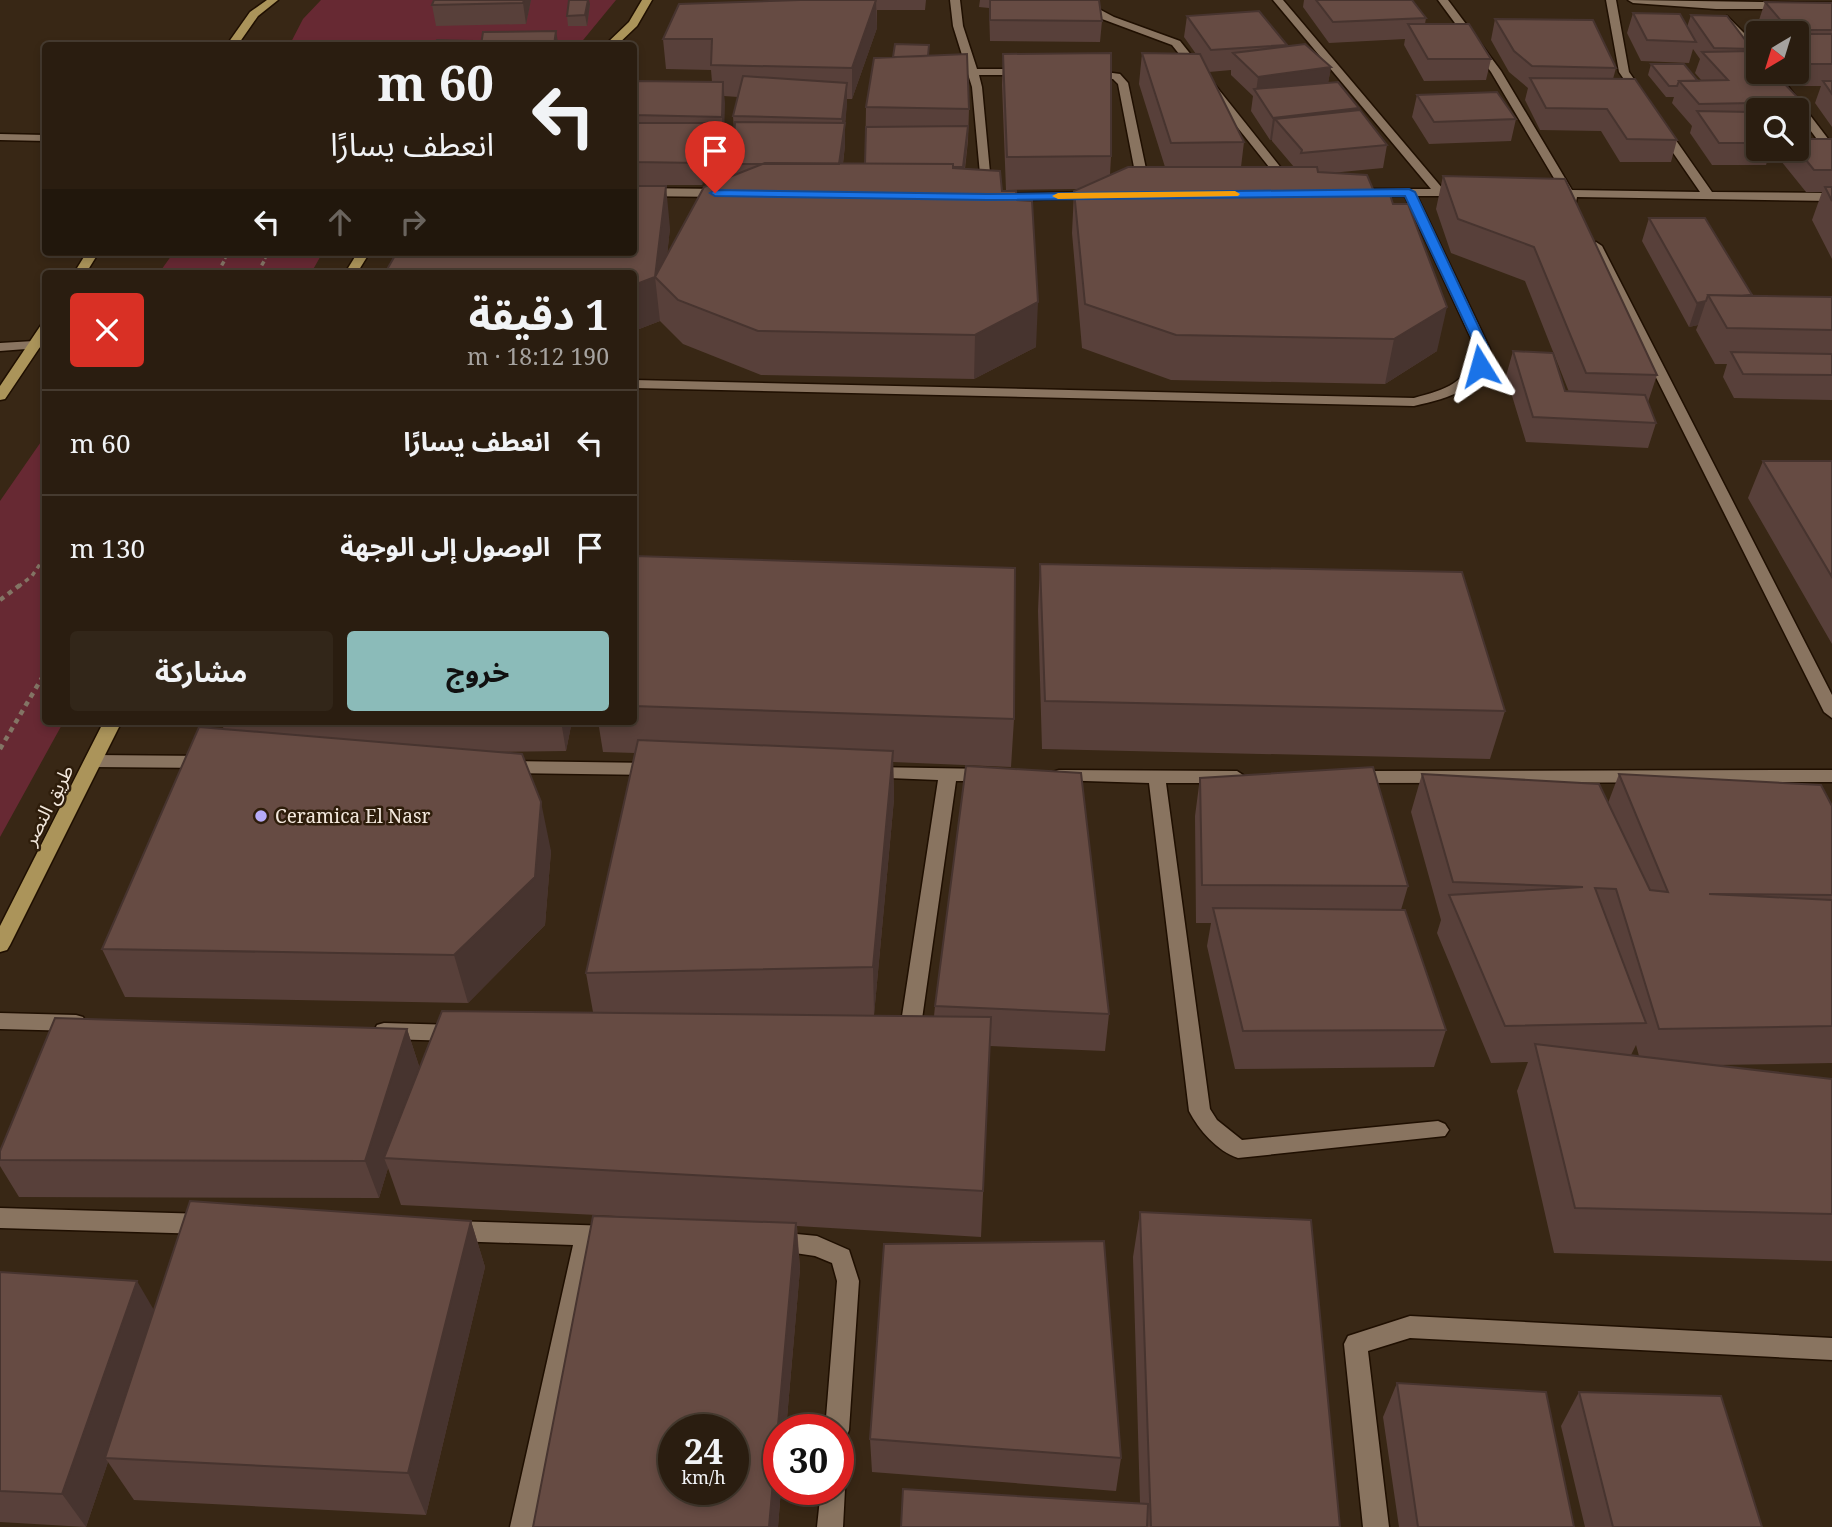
<!DOCTYPE html>
<html lang="ar">
<meta charset="utf-8">
<style>
body{margin:0;font-family:"Noto Serif","Noto Sans Arabic",serif;background:#322619;color:#f1f3f6;direction:rtl;height:100vh;display:flex;flex-direction:column;font-size:26px;white-space:nowrap}
*{box-sizing:border-box;margin:0}
p{font-size:23px;color:#a5a29f}
.icon{flex:none;width:38px;height:38px;fill:none;stroke:currentColor;stroke-width:2;stroke-linecap:round;stroke-linejoin:round}
.map{position:relative;flex:1;overflow:hidden;direction:ltr}
.side{position:absolute;left:42px;top:270px;width:595px;height:455px;display:flex;flex-direction:column;background:#2a1d10;border-radius:7px;box-shadow:0 4px 10px #0003,0 0 0 2px #463b30;direction:rtl}
.side>*{flex:none}
.banner{position:absolute;left:42px;top:42px;width:595px;height:214px;border-radius:7px;box-shadow:0 4px 10px #0003,0 0 0 2px #463b30;direction:rtl;background:#2a1d10;color:#f1f3f6;overflow:hidden}
.needle{width:46px;rotate:218deg}
.controls{position:absolute;left:1746px;top:21px;display:grid;gap:14px}
.controls a{display:grid;place-items:center;width:63px;height:63px;border-radius:7px;background:#2a1d10;box-shadow:0 4px 10px #0003,0 0 0 2px #463b30;font-size:35px}
.speed{position:absolute;left:658px;top:1414px;display:flex;gap:14px;font-size:35px;font-weight:700;text-align:center}
.speed>*{display:grid;place-content:center;width:91px;height:91px;border-radius:50%;background:#2a1d10;box-shadow:0 4px 10px #0003,0 0 0 2px #463b30;line-height:1}
.speed small{font-size:18px;font-weight:400}
.speed .limit{border:10px solid #d22;background:#fff;color:#111}
.pin{position:absolute;display:grid;place-items:center;width:60px;height:60px;color:#fff;margin:-72px -30px;border-radius:50% 50% 50% 0;rotate:-45deg;box-shadow:0 0 7px #0007}
.pin .icon{rotate:45deg}
.me{position:absolute;width:77px;margin:-38px;rotate:352deg;stroke-linejoin:round;filter:drop-shadow(0 0 5px #0008)}
.turn{display:flex;align-items:center;gap:24px;height:147px;padding:0 28px;font-size:32px}
.turn .icon{width:91px;height:91px;stroke-width:2.5}
.turn b{display:block;font-size:49px;line-height:60px}
.lanes{display:flex;align-items:center;height:66px;padding:0 28px;background:#0003;justify-content:center;gap:35px;direction:ltr}
.lanes .off{opacity:.35}
.round{display:grid;place-items:center;flex:none;width:74px;height:74px;border-radius:7px;background:#322619}
.headline{display:flex;align-items:center;justify-content:space-between;height:119px;padding:0 28px}
h1{font-size:42px;font-weight:700;line-height:52px}
.cta{display:flex;gap:14px;margin-top:auto;padding:14px 28px}
.cta a{flex:1;height:80px;border-radius:7px;background:#8bbbb9;color:#111;font-size:28px;font-weight:700;line-height:80px;text-align:center}
.cta a+a{background:#322619;color:#f1f3f6}
ul{padding:0;list-style:none}
li{display:flex;align-items:center;gap:21px;height:105px;padding:0 28px;border-top:2px solid #463b30}
li div{flex:1}
li b{display:block;font-size:26px}
li em{font-style:normal}
.map>svg:first-child{display:block}
.green{fill:#672933}
.lines{fill:none;stroke-linecap:round;stroke-linejoin:round}
.service-casing{stroke:#1f0f01;stroke-width:3}
.minor-casing{stroke:#1f0f01;stroke-width:3}
.primary-casing{stroke:#1f0f01;stroke-width:3}
.path-far2{stroke:#837565;stroke-width:2.5;stroke-dasharray:3.5 3.5;stroke-linecap:butt}
.path-far1{stroke:#837565;stroke-width:3.5;stroke-dasharray:4.5 4.5;stroke-linecap:butt}
.path{stroke:#837565;stroke-width:4.5;stroke-dasharray:5 5;stroke-linecap:butt}
.service{fill:#897460;fill-rule:evenodd}
.minor{fill:#897460;fill-rule:evenodd}
.primary{fill:#ab945a;fill-rule:evenodd}
.wall{fill:#58403a;fill-rule:evenodd}
.shaded-wall{fill:#47342f}
.building{fill:#664b43;stroke:#47342f;stroke-width:2;fill-rule:evenodd}
.route{fill:#1a73e8;stroke:#114b97;stroke-width:2}
.slow{fill:#f59e0b}
.poi-dot{fill:#b6abf8;stroke:#2e1d0b;stroke-width:2.5}
.labels{text-anchor:middle;stroke-width:5;stroke-linejoin:round;paint-order:stroke}
.street-label{font-size:19px;fill:#f3e8dd;stroke:#2e1d0b}
.poi-label{font-size:19px;fill:#f3e8dd;stroke:#2e1d0b;text-anchor:start}
</style>
<div class="map">
<svg width="1832" height="1527" viewBox="0 0 1832 1527">
<rect width="100%" height="100%" fill="#382715"/>
<path class="green" d="M321,0h295l-37,45 -290,1 14,-27z
M174,252h149l-12,21h-152z
M45,436l1,285h18l-64,116v-336z"/>
<g class="lines">
<g class="service-casing">
<path id="service" d="M0,134l46,1v6l-46,-1z"/>
</g>
<g class="minor-casing">
<path id="minor" d="M950,0h10l3,26 14,43h47l5,3 -5,3h-45l3,12 10,107 103,-2 6,4 -2,2 -105,3 -12,-5 -10,-109 -19,-61z
M1071,0h11l32,17 66,24 113,142v4h-8l-113,-142 -78,-29z
M1273,0h10l160,189 20,-1 6,4 -6,4h-46l73,153c-11,42 -38,48 -76,57l-780,-18v-8l780,18c32,-9 53,-14 62,-49l-71,-153 -54,1 -6,-4 6,-4h80z
M1438,0h10l53,71 71,119 128,2 -44,-64 6,-3 4,1 46,66 120,1v8l-255,-4 -1,5 -4,1 -7,-6 -19,-2v-4l15,-1 -70,-118z
M1606,0h10l13,72 19,27 -1,2h-8l-20,-29z
M1628,0l204,3v6h-116l-83,-6z
M1727,16l32,32v10l-36,-37 -1,-2z
M1090,70l30,4 8,9 22,105 -2,2 -10,-2 -20,-104 -5,-5 -27,-4 -1,-2z
M1767,72h10l55,72v11l-4,-1z
M634,188l90,1 6,4 -6,4 -90,-1z
M1596,242l6,4 230,449v23l-8,-6 -234,-466z
M34,341l7,4 -2,3 -39,3v-8z
M95,755l113,1 9,6 -9,6 -113,-1 -9,-6z
M506,761l147,2 9,6 -9,6 -147,-2 -9,-6z
M870,767l119,2 9,6 -9,6h-33l-34,238c-6,12 -17,23 -30,19l-3,-6 13,-16 36,-236 -74,-3 -3,-4z
M1059,770l178,1 9,6 -9,6h-71l44,326 7,11 25,20 196,-19 7,3 4,6 -4,6 -207,22c-21,-7 -39,-28 -49,-47l-40,-328 -96,-3 -3,-4 3,-4z
M1832,770v12l-479,1 -9,-6 9,-6z
M0,1013l76,2 7,2 3,6 -3,6 -7,2 -76,-2z
M384,1023l73,2 7,2 3,6 -3,6 -7,2 -73,-2 -7,-2 -3,-6 3,-6z
M0,1208l206,6 8,3 3,7 -3,7 -8,3 -206,-6z
M451,1221l161,5 8,3 3,7 -3,7 -8,3 -17,-1 -59,282h-26l63,-282 -122,-4 -8,-3 -3,-7 3,-7z
M776,1232l41,4 32,14 10,31 -10,149 -3,8 -8,3v-11h-13l12,-149 -5,-18 -17,-7 -47,-7 -3,-7 3,-7z
M1410,1316l422,22v22l-422,-22 -42,13 21,176h-26l-19,-183 4,-8z
M838,1479l7,10 -2,38h-26l4,-38h17z"/>
</g>
<g class="primary-casing">
<path id="primary" d="M267,0h11l-20,16 -21,30h-11l24,-34z
M642,0h10l-15,26 -21,20h-12l25,-24z
M87,252h12l-13,21h-12z
M358,252h12l-13,21h-12z
M46,324v14l-41,61 -5,1v-14l41,-61z
M104,721h18l-112,224 -3,5 -7,2v-26z"/>
</g>
<path class="path-far2" d="M350,46h21
M225,259l4,-7
M265,259l4,-7"/>
<path class="path-far1" d="M217,273l9,-15
M257,273l9,-15
M18,587l14,-11 14,-21"/>
<path class="path" d="M0,600l20,-15
M0,749l46,-78"/>
<use href="#service" class="service"/>
<use href="#minor" class="minor"/>
<use href="#primary" class="primary"/>
</g>
<path class="wall" d="M531,0l-5,24 -90,2 -4,-21z
M800,0h126l-1,10h-48v18l-25,71h-5l-2,26v20l-2,19h22l1,-57 63,-51 40,53 -1,32 -3,28 37,22 34,156 -62,32 -213,-4 -78,-31 -23,-23 -26,10v-58l36,-45 -3,27 66,-79 -1,-12 2,-33 -1,-15 5,-19 -14,-1v43h-2l1,6 -21,40h-68v-104l78,1 -1,-12 -45,-1 -3,-30z
M980,0h119l3,21 -2,21 -110,-1 -1,-33 -10,-1z
M1304,0h108l14,18 -1,6 66,35 -5,21 -62,1 -20,-36 1,-6 -76,4 -26,-36z
M1765,2l67,1v124l-17,-24 6,-17h-21l-12,-14h9v-39h-30l-9,-10z
M590,4l-3,22h-19l-1,-10z
M1633,13l54,14 4,-12 61,34 -1,2 51,51 -5,14v-6h-38v39h12l-5,16h-54l-22,-32 2,-7 -20,-23 2,-6h-8l-18,-22 3,-11 47,17h4l-7,-8 5,-14 -7,-10 -4,14 -48,-2 -14,-28z
M1187,16l100,29v2l44,20 -3,16 31,25v2l28,35 -4,23 -52,5 106,178 -52,33 -214,-4 -89,-32 -10,-115 2,-42 4,-2 -72,1 -4,-105 1,-31 108,102 -1,19 55,-8 -26,-83 3,-31 54,1 -12,-17zM1231,70v5l22,21 -2,15 19,29h2v1l22,26h-53l3,-25 -35,-70z
M1495,19l121,49 -3,11 64,61 -6,22h-51l-19,-31 -61,-1 -15,-30 3,-12 -19,-16 -18,-32z
M1417,95l99,24 -5,22 -82,3 -17,-27z
M1832,139v120l-20,-39 10,-28h-16l-25,-31 4,-12h12z
M1443,176l122,3 92,196 -9,27 8,21 -8,25 -122,-6 -20,-66 7,-25 52,40 4,1 -44,-111 -74,-28 -15,-44z
M1649,218l102,78 81,1v103l-98,-2 -11,-21 4,-13h-12l-19,-34 2,-5 -9,2 -47,-86z
M1763,461h69v183l-84,-146z
M634,556l380,163 -3,48 -118,-5 1,37 -20,216 60,1 1,-10 174,8 -4,37 -115,-5 -9,191 -184,-11 3,43 -14,161h-7v59h2l-3,38 -162,-311 -215,-11 -13,-37 -9,30 -360,-1 -19,-31v-15l407,-122 12,37 -5,16 179,-70 -7,-39 49,-220 -32,-1 -5,-31h36z
M1040,564l465,147 -15,48 -448,-10 -4,-138z
M221,721h351l-6,30 -79,1 64,99 -6,74 -77,78 -343,-6 -23,-48 122,-219z
M1422,774l186,29 11,-29 213,32v257l-115,2 115,14v182l-278,-8 -37,-162 11,-29 -37,1 -54,-130 4,-13 -30,-108zM1636,1045l3,11 -8,-1z
M1200,778l208,108 -7,24 45,120 -12,37 -199,2 -28,-123 4,-23h-15l-1,-107z
M1140,1212l200,315h-439l239,-24 -7,-246z
M471,1221l14,46 -59,248 -292,-15 -26,-38 -22,65 -86,-5v-250l154,38z
M1397,1383l177,144h-175l-16,-110z
M1579,1392l183,135h-177l-24,-101z
M870,1439l251,19 -5,33 -244,-19z"/>
<path class="shaded-wall" d="M524,0h7l-5,24 -3,-21z
M588,0h1l1,4 -3,22 -2,-11z
M876,0l1,28 -25,71v-31z
M556,31l2,11 -1,4h-3z
M1331,67l-4,22 -71,3 2,-15z
M723,82l2,21 -1,36 -2,-22z
M847,83v22l-2,20v20l-5,43 -1,-23 3,-25v-21z
M1359,108l-4,22 -80,-11 -3,21h-2l3,-22z
M721,123l2,22 -21,40 -2,-22z
M968,126l-1,22 -5,41 1,-22z
M666,186l4,42 -6,57 -9,-8z
M655,277l5,44 -26,10v-46z
M1706,301l-8,24 -9,2 8,-24z
M1038,302l-2,45 -62,32 1,-44z
M1447,307l-10,44 -52,33 9,-45z
M561,721h11l-6,30z
M893,751l1,48 -20,216 -1,-48z
M541,802l10,49 -6,74 -77,78 -14,-48z
M407,1029l12,37 -28,93 -7,-1 4,10 -9,30 -14,-37z
M471,1221l14,46 -59,248 -18,-42z
M796,1223l4,46 -14,161h-7v59h2l-3,38h-9z
M137,1281l21,36 -53,141 3,4 -22,65 -24,-33z"/>
<path class="building" d="M434,0h90l-1,3 -91,2z
M569,0h19l-3,15 -18,1z
M800,0h76l-24,68 -141,-3 1,-26h-49l16,-35z
M990,0h109l3,21 -112,-1z
M1316,0h96l14,18 -93,4z
M1765,2l67,1v27h-43z
M1259,11l28,34 -76,5 -24,-34z
M1633,13l47,1 16,28 -49,-2z
M1691,15l36,1 25,33 -38,-1z
M1495,19l98,1 23,48 -84,-2 -18,-15z
M1408,24h61l22,35h-63z
M556,31l-2,14 -70,1v-2l-3,1 2,-13z
M1797,34h35v30h-25l-10,-11z
M437,40l35,1 -3,5h-35z
M895,44l34,1 -1,11 -35,1z
M1305,44l26,23 -73,10 -25,-24z
M1753,51l6,6v15h14l29,30 -103,2 -20,-23 49,-1 -26,-28z
M1111,53v103l-104,1 -4,-103z
M1142,53l58,1 44,88 -73,1z
M967,54l2,55 -103,-2 8,-49z
M1651,64h33l14,17h-19l-2,5h-8z
M743,76l104,7 -5,36 -109,-3z
M1530,78l105,1 42,61 -50,-1 -20,-30 -61,-1z
M634,81l89,1 -1,35 -88,-2z
M1823,81h9v13z
M1338,82l21,26 -86,10 -19,-29z
M1497,92l19,27 -82,3 -17,-27z
M1360,110l27,35 -86,8 1,-3 -27,-31z
M1697,111l53,1 9,12v19h-40z
M735,122l110,1 -6,41h-107z
M634,123h87l-21,40 -66,-1z
M968,126l-5,41h-10v-3h-88l1,-37z
M1797,139h35v31h-18l-17,-21z
M765,163l188,1v4l47,3 2,20h14l1,9 15,1 6,101 -63,33 -217,-4 -80,-31 -23,-23 -21,8v-12h-249l12,-21h237v-66h32l-11,91 49,-90z
M1128,167h189l1,5 49,3 8,19 15,1 3,9h15l39,103 -53,32 -218,-4 -91,-31 -11,-113z
M1443,176l122,3 92,196 -71,-2 -52,-126 -76,-28z
M1825,187h7v14z
M1649,218h56l47,77 -10,1 -34,-1 -2,6 -9,2z
M1708,295l124,2v33l-105,-2z
M1513,351l40,2 12,38 80,4 11,28 -123,-6z
M1731,352l101,2v21l-89,-1z
M1763,461h69v116z
M634,556l381,12 -1,151 -380,-13z
M1040,564l422,8 43,139 -460,-10z
M199,727l323,27 19,48 -6,75 -81,78 -352,-6z
M638,740l255,11 -20,216 -287,6z
M966,766l115,7 28,241 -174,-8z
M1373,767l35,119 -206,-1 -2,-107z
M1422,774l177,10 51,106 18,2 -49,-118 202,11 11,21v89l-123,-1 123,6v126l-173,3 -43,-140 -21,-1 51,135 -141,3 -56,-131 134,-8 -130,-5z
M1213,908l192,2 41,120 -203,1z
M442,1011l549,6 -8,174 -599,-33z
M55,1018l352,11 -42,132 -365,-1v-9z
M1535,1044l297,35v135l-257,-6z
M190,1201l281,20 -63,252 -303,-15z
M1140,1212l171,8 29,307h-189z
M593,1216l203,7 -27,304h-236zM674,1430h59v59h-59z
M1104,1241l17,217 -251,-19 14,-195z
M0,1272l137,9 -75,213 -62,-3z
M1397,1383l149,9 28,135h-156z
M1579,1392l142,4 41,131h-149z
M903,1489l245,15 -1,23h-246z"/>
<path class="route" d="M1409,189l6,3 74,157 -4,20 -11,-3 3,-17 -72,-153 -418,4 -272,-4 -5,-3 5,-3 272,4z"/>
<path class="slow" d="M1235,191l5,3 -2,2 -180,3 -6,-3 6,-3z"/>
<circle class="poi-dot" cx="261" cy="816" r="7"/>
<g class="labels">
<g class="street-label">
<text transform="translate(48 805) rotate(-63)" y="7">طريق النصر</text>
</g>
<g class="poi-label">
<text x="275" y="823">Ceramica El Nasr</text>
</g>
</g>
</svg>
<div class="controls">
<a><svg class="needle" viewBox="-14 -14 28 28"><path d="M0-13l5 13h-10z" fill="#e53935"/><path d="M0 13l5-13h-10z" fill="#a5a29f"/></svg></a>
<a><svg class="icon" aria-label="search" viewBox="0 0 24 24"><circle cx="10" cy="10" r="6"/><path d="M15 15l6 6"/></svg></a>
</div>
<div class="speed"><div>24<small>km/h</small></div><div class="limit">30</div></div>
<div class="pin" style="left:715px;top:193px;background:#d93025"><svg class="icon" aria-label="arrive" viewBox="0 0 24 24"><path d="M6 21V4h12l-3 4 3 4H6"/></svg></div>
<svg class="me" style="left:1480px;top:366px" viewBox="-20 -20 40 40"><path d="M0-17L14 15 0 8-14 15z" fill="#1a73e8" stroke="#fff" stroke-width="4"/></svg>
<div class="banner">
<div class="turn"><svg class="icon" aria-label="left" viewBox="0 0 24 24"><path d="M17 20v-9H6M10 6l-5 5 5 5"/></svg><div><b>60 m</b>انعطف يسارًا</div></div>
<div class="lanes"><svg class="icon" aria-label="left" viewBox="0 0 24 24"><path d="M17 20v-9H6M10 6l-5 5 5 5"/></svg><svg class="icon off" aria-label="ahead" viewBox="0 0 24 24"><path d="M12 20V5M6 11l6-6 6 6"/></svg><svg class="icon off" aria-label="right" viewBox="0 0 24 24"><path d="M7 20v-9h11M14 6l5 5-5 5"/></svg></div>
</div>
<section class="side">
<div class="headline"><div><h1>1 دقيقة</h1><p>190 m · 18:12</p></div><a class="round" style="background:#d93025;color:#fff"><svg class="icon" aria-label="close" viewBox="0 0 24 24"><path d="M6 6l12 12M18 6L6 18"/></svg></a></div>
<ul>
<li><svg class="icon" aria-label="left" viewBox="0 0 24 24"><path d="M17 20v-9H6M10 6l-5 5 5 5"/></svg><div><b>انعطف يسارًا</b></div><em>60 m</em></li>
<li><svg class="icon" aria-label="arrive" viewBox="0 0 24 24"><path d="M6 21V4h12l-3 4 3 4H6"/></svg><div><b>الوصول إلى الوجهة</b></div><em>130 m</em></li>
</ul>
<div class="cta"><a>خروج</a><a>مشاركة</a></div>
</section>
</div>
